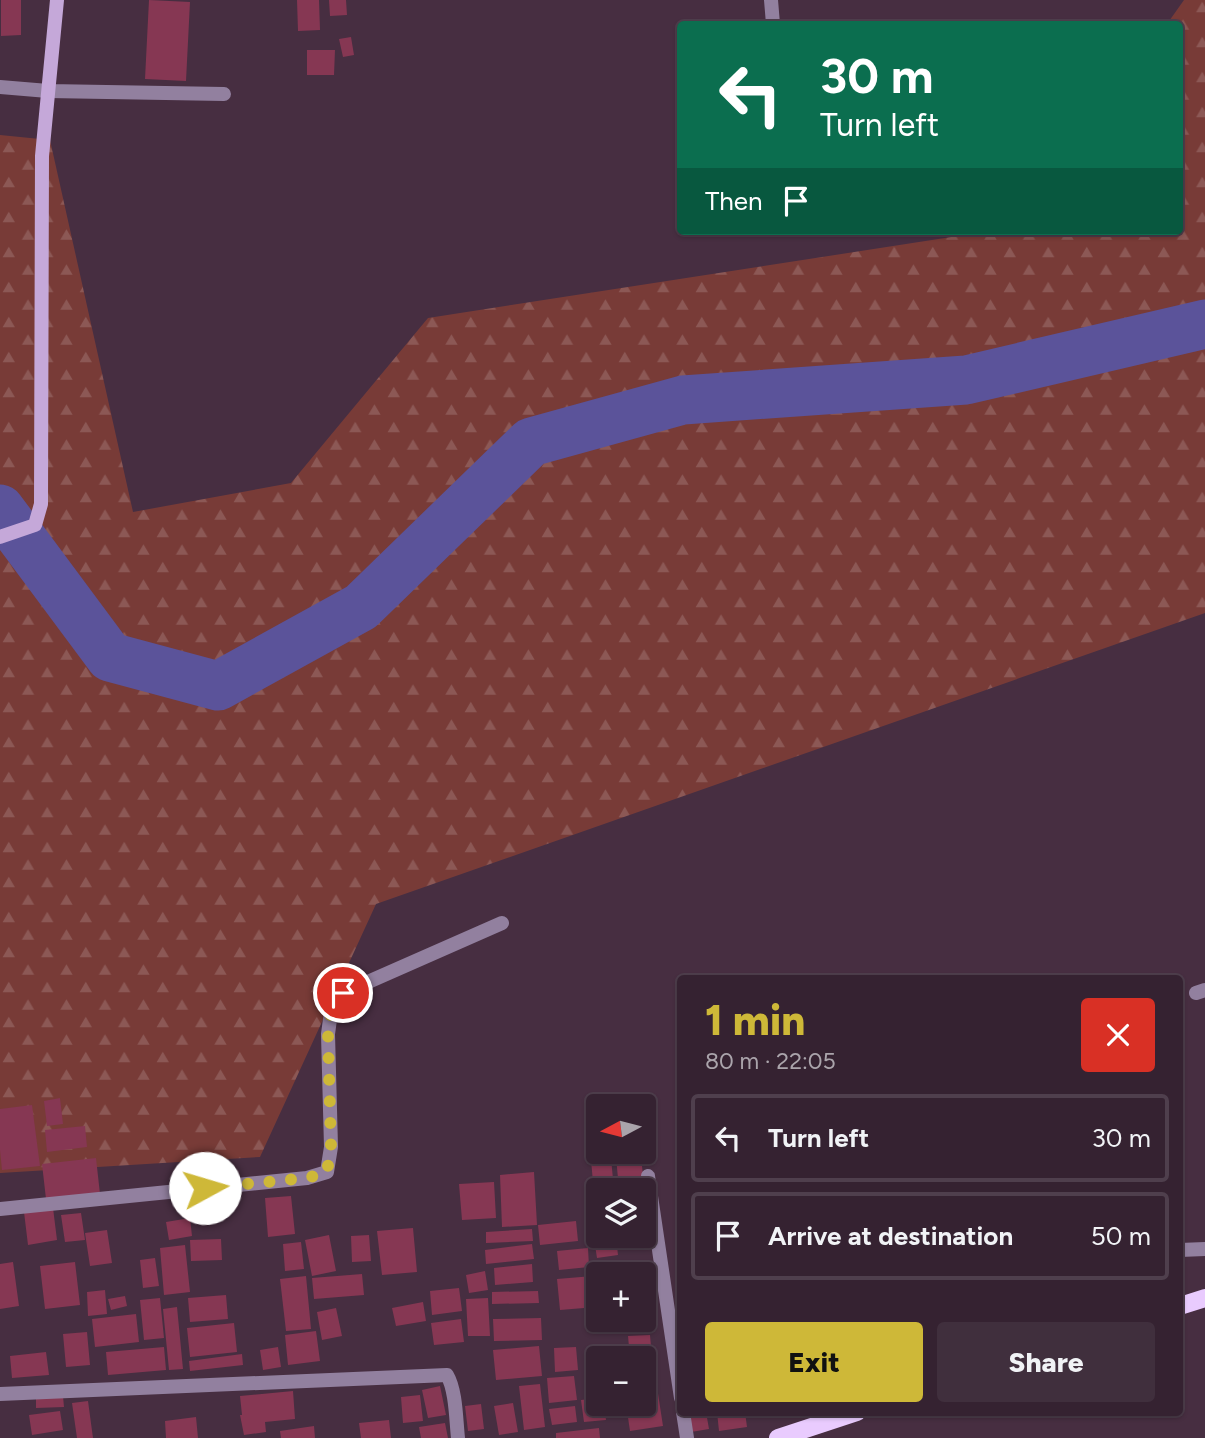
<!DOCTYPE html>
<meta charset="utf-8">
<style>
body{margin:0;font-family:Figtree,sans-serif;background:#402f3d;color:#f1f3f6;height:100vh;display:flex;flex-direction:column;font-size:26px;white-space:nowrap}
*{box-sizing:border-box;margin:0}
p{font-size:23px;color:#aaa4ab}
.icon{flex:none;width:38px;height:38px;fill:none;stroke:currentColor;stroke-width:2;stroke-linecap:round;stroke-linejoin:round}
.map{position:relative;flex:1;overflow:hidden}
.side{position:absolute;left:677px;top:975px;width:506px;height:441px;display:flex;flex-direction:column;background:#352231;border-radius:7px;box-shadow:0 2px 5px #0004,0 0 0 2px #4f3f4d}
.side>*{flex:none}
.banner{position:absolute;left:677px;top:21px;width:506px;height:214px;border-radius:7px;box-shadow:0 2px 5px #0004,0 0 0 2px #4f3f4d;background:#0b6e4f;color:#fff;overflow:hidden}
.needle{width:46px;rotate:263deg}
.controls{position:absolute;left:586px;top:1094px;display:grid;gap:14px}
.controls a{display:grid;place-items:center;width:70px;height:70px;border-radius:7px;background:#352231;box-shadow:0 2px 5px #0004,0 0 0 2px #4f3f4d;font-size:35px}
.pin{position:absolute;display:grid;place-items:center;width:60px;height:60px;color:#fff;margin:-30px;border:4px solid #fff;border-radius:50%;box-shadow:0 2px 7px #0007}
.me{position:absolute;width:77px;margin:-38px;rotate:84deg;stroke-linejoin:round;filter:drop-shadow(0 0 5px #0008)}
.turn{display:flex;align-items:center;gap:24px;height:147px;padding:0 28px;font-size:32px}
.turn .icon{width:91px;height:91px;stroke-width:2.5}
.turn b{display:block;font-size:49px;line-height:60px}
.then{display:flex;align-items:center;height:66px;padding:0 28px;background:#0003;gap:14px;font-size:26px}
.round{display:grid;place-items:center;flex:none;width:74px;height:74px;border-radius:7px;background:#402f3d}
.head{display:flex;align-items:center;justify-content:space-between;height:119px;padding:0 28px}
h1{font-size:42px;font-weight:800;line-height:52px;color:#ceb838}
.action{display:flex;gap:14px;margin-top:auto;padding:14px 28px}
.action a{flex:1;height:80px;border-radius:7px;background:#ceb838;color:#111;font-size:28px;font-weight:800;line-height:80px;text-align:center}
.action a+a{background:#402f3d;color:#f1f3f6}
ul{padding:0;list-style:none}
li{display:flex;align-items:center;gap:21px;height:88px;margin:0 14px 10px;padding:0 14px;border:4px solid #4f3f4d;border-radius:7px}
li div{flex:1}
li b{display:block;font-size:26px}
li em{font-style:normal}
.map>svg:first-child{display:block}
.forest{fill:url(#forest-firs)}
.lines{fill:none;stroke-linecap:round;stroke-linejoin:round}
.river{stroke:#5b539a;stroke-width:49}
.building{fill:#863753}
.lane{stroke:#92809f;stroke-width:14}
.street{stroke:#92809f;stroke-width:14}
.secondary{stroke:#c5a8d9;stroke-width:14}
.primary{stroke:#e9cbfe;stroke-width:18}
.route{stroke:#ceb838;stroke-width:12;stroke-dasharray:0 21.6}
</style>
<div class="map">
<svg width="1205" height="1438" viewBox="0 0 1205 1438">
<defs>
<pattern id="forest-firs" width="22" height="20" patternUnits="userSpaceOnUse" patternTransform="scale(1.75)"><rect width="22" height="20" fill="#783b37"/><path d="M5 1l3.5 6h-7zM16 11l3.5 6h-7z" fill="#8c5855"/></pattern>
</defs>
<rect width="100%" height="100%" fill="#472e41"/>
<path class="forest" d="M1184,0h21v613l-829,291 -116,253 -260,16v-1038l50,5 83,372 158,-29 137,-165 562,-87h190v-207h-13z"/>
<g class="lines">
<path class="river" d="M0,509l110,148 108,29 143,-79 170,-165 152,-42 283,-20 239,-56"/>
</g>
<path class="building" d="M1,0h20v35l-20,1z
M149,0l41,2 -4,79 -41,-2z
M297,0h22l1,30 -22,1z
M329,0h17l1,15 -17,1z
M351,37l3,18 -11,2 -4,-18z
M307,50h28l-1,25h-27z
M60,1098l3,26 -16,2 -3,-25z
M32,1105l8,61 -38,4 -2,-20v-41z
M85,1126l2,21 -40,5 -2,-22z
M641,1155l3,32 -25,2 -3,-32z
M96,1158l4,36 -54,5 -4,-35z
M611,1158l3,32h-16v14h-3l-4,-44z
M534,1172l3,53 -35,2 -2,-52z
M494,1182l2,36 -34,2 -3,-36z
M291,1196l4,38 -27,3 -3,-39z
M53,1208l4,32 -29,5 -4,-33z
M81,1213l4,27 -20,2 -4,-27z
M190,1218l2,18 -23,4 -3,-18z
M576,1221l2,20 -38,4 -2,-20z
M413,1228l4,44 -35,3 -5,-44z
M532,1229l1,12 -47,2v-11z
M107,1230l5,33 -22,3 -5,-33z
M329,1235l7,36 -24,5 -7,-36z
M369,1235l2,26 -19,1 -1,-26z
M616,1237l2,18 -21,3 -3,-19z
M221,1239l1,21 -31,1 -1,-21z
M301,1242l3,27 -19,2 -2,-27z
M532,1244l2,15 -48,5 -1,-14z
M185,1245l5,47 -26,3 -4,-47z
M588,1248l1,19 -30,3 -2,-19z
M155,1258l4,28 -16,2 -3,-28z
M13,1262l6,44 -19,3v-45z
M75,1262l5,43 -35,4 -5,-43z
M532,1264l1,18 -38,3 -1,-17z
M485,1271l3,19 -19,3 -3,-18z
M362,1274l2,21 -50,4 -2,-21z
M306,1276l5,53 -25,2 -6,-52z
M593,1276l3,31 -36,3 -3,-31z
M459,1288l3,23 -30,4 -2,-24z
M105,1290l2,24 -19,2 -1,-24z
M538,1291l1,12 -47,1v-12z
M226,1295l2,24 -38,3 -2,-24z
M125,1296l2,10 -16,4 -3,-11z
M160,1298l4,40 -20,2 -4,-40z
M488,1298l2,38h-22l-2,-37z
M423,1302l3,19 -30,5 -4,-18z
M177,1307l6,62 -14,1 -6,-61z
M336,1308l6,28 -20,4 -5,-28z
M136,1314l3,28 -44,5 -3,-28z
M541,1318l1,22 -48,1 -1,-22z
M461,1319l3,23 -30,3 -3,-22z
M234,1323l3,29 -47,5 -3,-29z
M316,1331l4,30 -32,4 -3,-30z
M87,1332l3,33 -24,2 -3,-33z
M650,1335l3,34 -9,1v-12h-14l-2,-22z
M539,1346l3,30 -46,4 -3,-30z
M164,1347l2,23 -58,5 -2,-23z
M278,1347l3,20 -18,3 -3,-20z
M576,1347l2,23 -23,2 -1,-24z
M46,1352l3,23 -37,3 -2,-22z
M625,1352l1,6h-14l-1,-4z
M242,1354l1,11 -53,6 -1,-10z
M598,1358v30l-9,1 -2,-30z
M655,1374l8,52 -33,5 -4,-27h18v-28z
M574,1376l3,24 -28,3 -2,-25z
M540,1384l5,43 -21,3 -5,-44z
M440,1386l6,29 -18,3 -6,-28z
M293,1391l2,28 -30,3 1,10 -22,3 -4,-20h2l-2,-19z
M420,1395l3,26 -20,2 -2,-26z
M63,1396l1,11 -28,1v-11z
M598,1398v6h6l2,16 -22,2 -3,-22z
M88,1401l5,37h-16l-5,-35z
M513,1403l5,29 -19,3 -5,-29z
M481,1404l3,25 -16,2 -3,-25z
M575,1406l2,16 -25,3 -3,-16z
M60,1411l3,19 -31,5 -3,-20z
M688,1412h18l3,17 -18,3z
M717,1412h28l2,15 -28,4z
M753,1412h27v2l-26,3z
M196,1417l2,21h-32l-1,-17z
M389,1420l2,18h-30l-2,-15z
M445,1423l3,15h-27l-2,-11z
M314,1426l1,12h-34l-1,-7z
M599,1428l1,10h-44v-5z"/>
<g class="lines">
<path class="lane" d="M1180,1250l25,-1"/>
<path class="street" d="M771,0l2,24
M0,87l48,4 176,3
M1196,993l9,-3
M648,1176l33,222
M0,1209l307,-31 20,-6 4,-25 -3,-113 3,-22 12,-19 159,-70
M0,1394l447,-19c9,15 9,45 11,63
M683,1412l4,26"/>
<path class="secondary" d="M0,537l35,-12 6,-21 1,-348 15,-156"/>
<path class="primary" d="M1180,1306l25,-8
M778,1438l79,-26"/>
</g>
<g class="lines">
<path class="route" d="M205,1188l102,-10 20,-6 4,-25 -3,-113 3,-22 12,-19"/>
</g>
</svg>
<div class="controls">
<a><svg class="needle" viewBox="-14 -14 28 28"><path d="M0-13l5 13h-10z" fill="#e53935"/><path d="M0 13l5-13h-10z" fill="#aaa4ab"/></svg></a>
<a><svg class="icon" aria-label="layers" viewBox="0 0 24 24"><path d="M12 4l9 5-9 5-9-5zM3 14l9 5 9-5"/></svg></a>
<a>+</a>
<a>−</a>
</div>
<div class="pin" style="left:343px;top:993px;background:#d93025"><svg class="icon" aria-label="arrive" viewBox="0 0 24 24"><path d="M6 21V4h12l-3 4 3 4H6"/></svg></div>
<svg class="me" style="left:205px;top:1188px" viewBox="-20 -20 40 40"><circle r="19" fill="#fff"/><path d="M0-13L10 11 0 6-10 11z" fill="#ceb838"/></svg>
<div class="banner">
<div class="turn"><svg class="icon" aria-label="left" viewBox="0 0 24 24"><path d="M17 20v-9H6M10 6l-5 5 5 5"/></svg><div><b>30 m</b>Turn left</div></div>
<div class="then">Then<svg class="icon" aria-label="arrive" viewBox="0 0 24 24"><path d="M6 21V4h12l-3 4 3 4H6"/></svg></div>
</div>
<section class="side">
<div class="head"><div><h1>1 min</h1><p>80 m · 22:05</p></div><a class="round" style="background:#d93025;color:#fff"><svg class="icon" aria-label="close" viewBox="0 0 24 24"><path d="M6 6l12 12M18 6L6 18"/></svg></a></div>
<ul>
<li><svg class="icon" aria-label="left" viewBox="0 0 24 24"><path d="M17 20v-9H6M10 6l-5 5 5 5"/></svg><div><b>Turn left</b></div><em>30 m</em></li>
<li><svg class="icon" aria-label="arrive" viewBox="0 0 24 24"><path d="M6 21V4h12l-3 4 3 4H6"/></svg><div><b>Arrive at destination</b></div><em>50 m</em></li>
</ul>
<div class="action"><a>Exit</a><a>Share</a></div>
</section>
</div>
